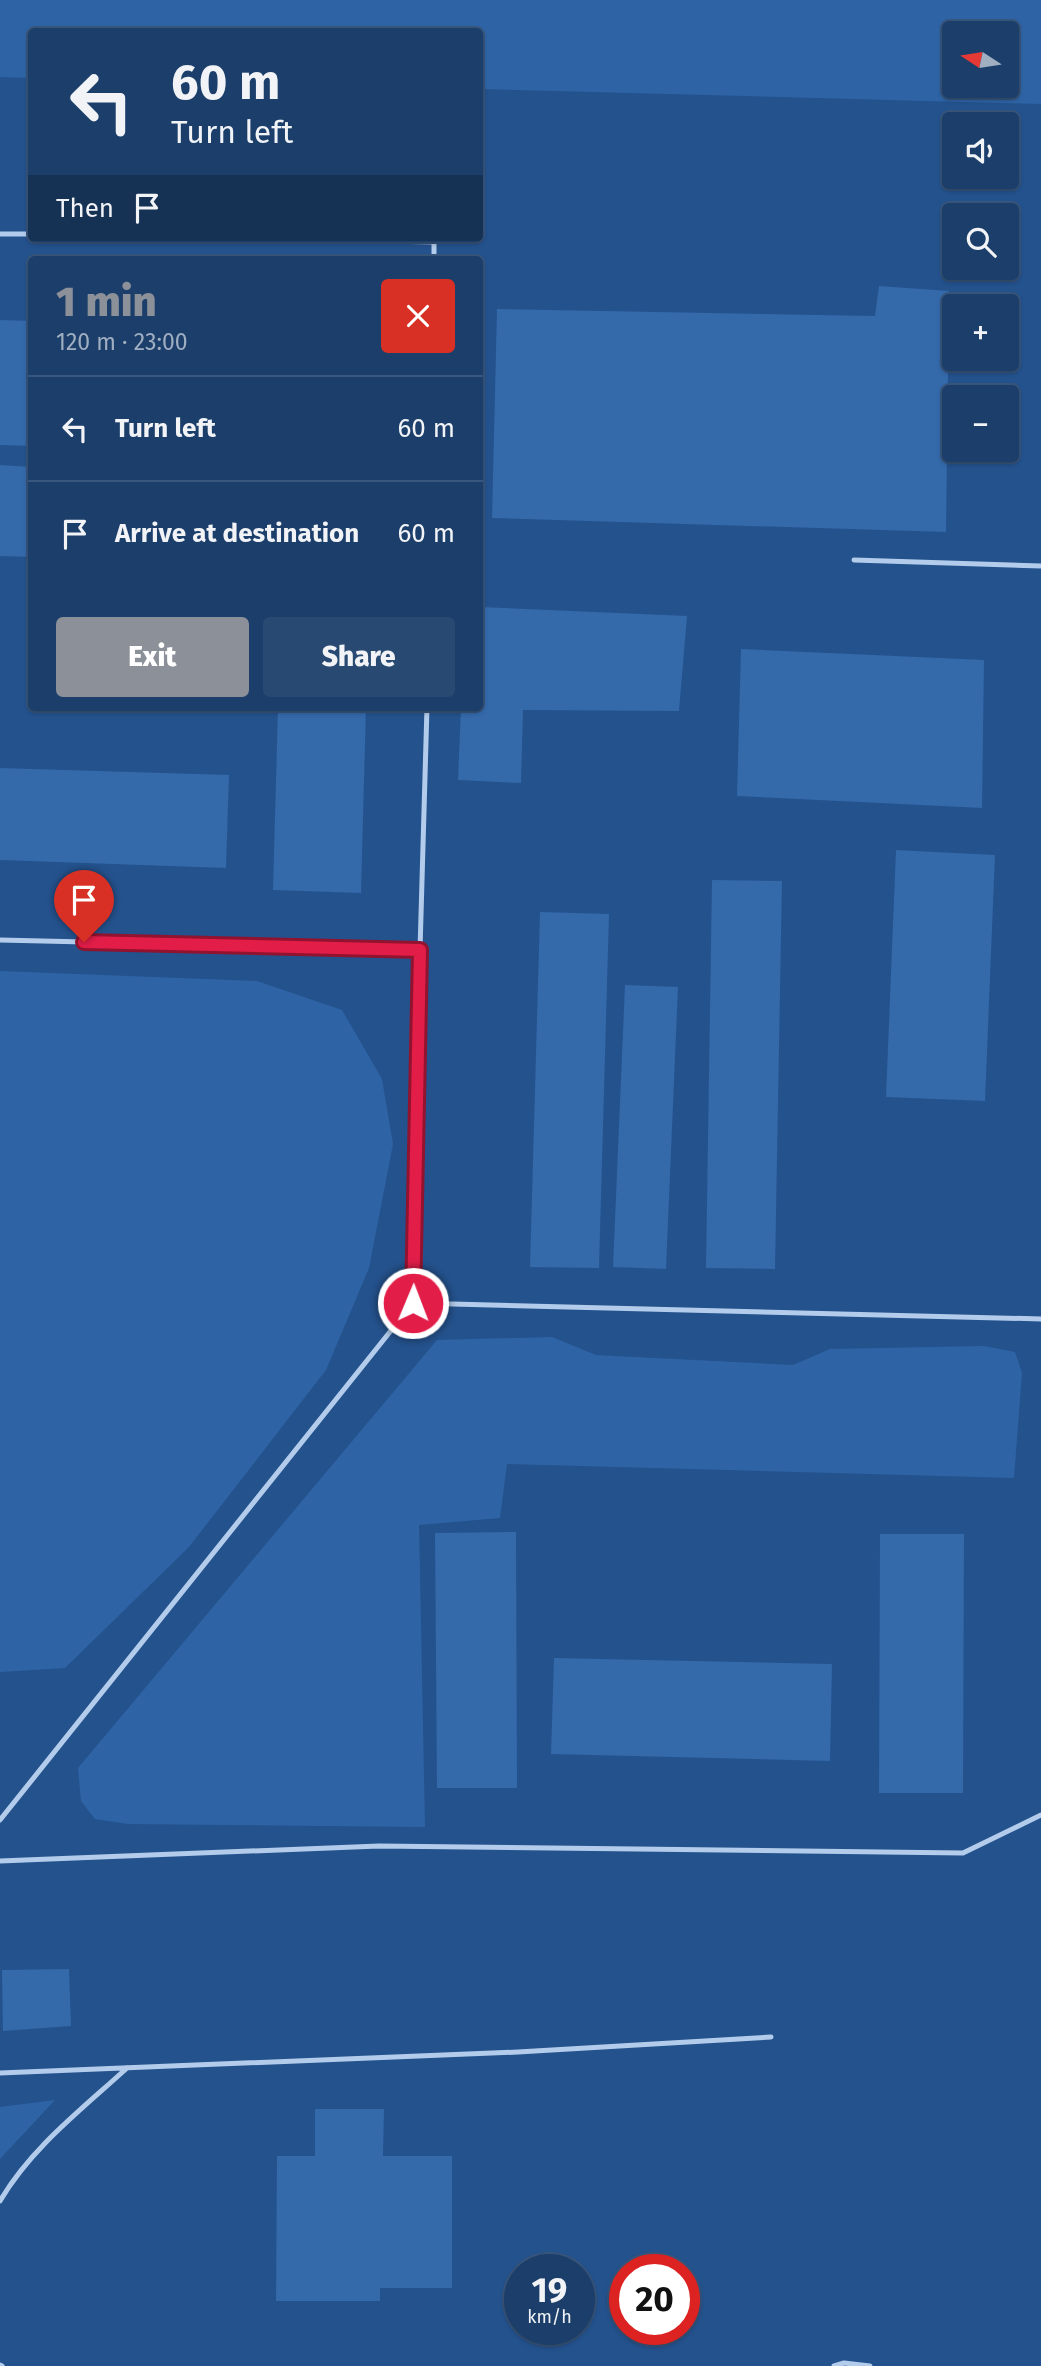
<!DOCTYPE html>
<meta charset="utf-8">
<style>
body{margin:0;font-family:"Fira Sans",sans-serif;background:#284972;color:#f1f3f6;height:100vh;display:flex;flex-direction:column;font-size:26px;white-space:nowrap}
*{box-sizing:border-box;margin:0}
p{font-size:23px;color:#a0aec1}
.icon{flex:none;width:38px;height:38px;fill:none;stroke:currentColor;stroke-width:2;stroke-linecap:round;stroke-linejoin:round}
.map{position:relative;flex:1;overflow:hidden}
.drawer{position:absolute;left:28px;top:256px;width:455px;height:455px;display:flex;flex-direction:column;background:#1b3e6a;border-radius:7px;box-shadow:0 2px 5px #0004,0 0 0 2px #39577e}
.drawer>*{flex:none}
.hud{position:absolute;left:28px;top:28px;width:455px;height:214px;border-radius:7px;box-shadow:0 2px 5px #0004,0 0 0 2px #39577e;background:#1b3e6a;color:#f1f3f6;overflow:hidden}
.needle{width:46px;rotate:282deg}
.fabs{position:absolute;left:942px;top:21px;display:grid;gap:14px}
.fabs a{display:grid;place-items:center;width:77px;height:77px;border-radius:7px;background:#1b3e6a;box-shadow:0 2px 5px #0004,0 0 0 2px #39577e;font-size:35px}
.speed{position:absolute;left:504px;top:2254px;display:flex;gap:14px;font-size:35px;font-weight:700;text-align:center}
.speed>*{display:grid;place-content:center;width:91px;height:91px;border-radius:50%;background:#1b3e6a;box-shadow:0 2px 5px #0004,0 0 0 2px #39577e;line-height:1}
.speed small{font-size:18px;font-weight:400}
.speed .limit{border:10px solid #d22;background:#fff;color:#111}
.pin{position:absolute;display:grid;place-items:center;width:60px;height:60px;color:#fff;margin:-72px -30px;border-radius:50% 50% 50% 0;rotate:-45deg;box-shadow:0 0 7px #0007}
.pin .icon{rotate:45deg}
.me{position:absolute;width:77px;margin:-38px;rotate:1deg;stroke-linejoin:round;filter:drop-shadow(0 0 5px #0008)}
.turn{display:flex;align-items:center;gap:24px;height:147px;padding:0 28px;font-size:32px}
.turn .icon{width:91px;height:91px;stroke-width:2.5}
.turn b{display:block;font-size:49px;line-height:60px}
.then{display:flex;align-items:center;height:66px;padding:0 28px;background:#0003;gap:14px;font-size:26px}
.round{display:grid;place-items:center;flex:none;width:74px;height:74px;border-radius:7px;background:#284972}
.overview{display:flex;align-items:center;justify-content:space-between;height:119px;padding:0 28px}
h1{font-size:42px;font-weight:800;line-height:52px;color:#8c9099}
.cta{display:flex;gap:14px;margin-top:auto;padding:14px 28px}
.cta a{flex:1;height:80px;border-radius:7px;background:#8c9099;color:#fff;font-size:28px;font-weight:800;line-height:80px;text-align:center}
.cta a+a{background:#284972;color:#f1f3f6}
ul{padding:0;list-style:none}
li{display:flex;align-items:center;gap:21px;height:105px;padding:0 28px;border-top:2px solid #39577e}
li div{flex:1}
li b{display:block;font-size:26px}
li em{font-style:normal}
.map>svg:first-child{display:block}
.green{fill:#2e64a5;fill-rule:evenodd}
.building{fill:#3469aa}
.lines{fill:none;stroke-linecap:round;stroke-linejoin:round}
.lane{stroke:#b3cceb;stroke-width:5}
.route-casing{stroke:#92132f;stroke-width:18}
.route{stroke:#e11d48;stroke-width:12}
</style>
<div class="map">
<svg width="1041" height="2366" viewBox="0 0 1041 2366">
<rect width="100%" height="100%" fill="#24528d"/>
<path class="green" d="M0,0h1041v104l-561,-15v-57h-448l-1,46 -31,-1zM954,33h52v53h-52z
M0,971l257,10 85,29 40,69 11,65 -24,124 -43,102 -137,177 -124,121 -65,4z
M552,1337l44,18 197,10 37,-16 154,-3 31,6 7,21 -8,105 -507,-14 -7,54 -81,7 6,302 -297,-3 -33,-5 -14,-18 -3,-33 359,-428z
M55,2100l-55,59v-52z"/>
<path class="building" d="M879,286l70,5 -3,241 -454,-14 5,-209 378,7z
M0,320l32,1v125l-32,-1z
M0,465l32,2v90l-32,-1z
M480,607l207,9 -8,95 -156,-1 -2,73 -63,-3 3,-73h19z
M741,649l243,11 -2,148 -245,-12z
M278,707h88l-5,186 -88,-3z
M0,768l229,7 -3,93 -226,-8z
M896,850l99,5 -10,246 -99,-4z
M712,880l70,1 -7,388 -69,-1z
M540,912l69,2 -10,354 -69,-1z
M625,985l53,2 -12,282 -53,-2z
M516,1532l1,256h-80l-2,-255z
M880,1534h84l-1,259h-84z
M554,1658l278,6 -2,97 -279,-7z
M69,1969l2,57 -68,5 -1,-61z
M315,2109h69l-1,47h69v132h-72v13h-104l1,-145h38z"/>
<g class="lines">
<path class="lane" d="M0,234h32
M238,238l196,4v17
M854,560l187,6
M0,940l420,10 -7,353 -413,517
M420,950l7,-243
M413,1303l628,16
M0,1861l379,-15 584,7 78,-38
M0,2073l518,-21 253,-15
M0,2201c31,-53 82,-92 127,-133
M0,2365l2,1
M834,2366l10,-3 26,3"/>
</g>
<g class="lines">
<g class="route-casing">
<path id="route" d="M84,942l336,8 -7,353"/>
</g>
<use href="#route" class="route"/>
</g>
</svg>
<div class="fabs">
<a><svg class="needle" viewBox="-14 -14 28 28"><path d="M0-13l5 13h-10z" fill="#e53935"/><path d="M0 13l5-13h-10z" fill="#a0aec1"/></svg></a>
<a><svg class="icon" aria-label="sound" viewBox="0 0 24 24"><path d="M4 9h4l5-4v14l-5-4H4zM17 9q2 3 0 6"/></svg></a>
<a><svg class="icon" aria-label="search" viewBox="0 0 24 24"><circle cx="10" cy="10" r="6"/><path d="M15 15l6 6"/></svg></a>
<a>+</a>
<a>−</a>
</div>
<div class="speed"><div>19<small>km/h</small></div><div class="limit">20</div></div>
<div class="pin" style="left:84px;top:942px;background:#d93025"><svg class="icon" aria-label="arrive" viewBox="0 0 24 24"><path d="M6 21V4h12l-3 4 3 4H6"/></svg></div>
<svg class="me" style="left:413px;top:1303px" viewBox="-20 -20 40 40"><circle r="17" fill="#e11d48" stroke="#fff" stroke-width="3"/><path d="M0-11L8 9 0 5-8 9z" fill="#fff"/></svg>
<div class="hud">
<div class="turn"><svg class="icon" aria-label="left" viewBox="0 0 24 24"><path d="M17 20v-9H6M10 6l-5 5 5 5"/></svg><div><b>60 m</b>Turn left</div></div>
<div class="then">Then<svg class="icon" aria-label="arrive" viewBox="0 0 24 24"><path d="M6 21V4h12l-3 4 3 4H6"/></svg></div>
</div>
<section class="drawer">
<div class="overview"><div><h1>1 min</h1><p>120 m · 23:00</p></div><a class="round" style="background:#d93025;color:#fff"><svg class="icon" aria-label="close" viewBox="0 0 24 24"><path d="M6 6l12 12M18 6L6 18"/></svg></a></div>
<ul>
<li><svg class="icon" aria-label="left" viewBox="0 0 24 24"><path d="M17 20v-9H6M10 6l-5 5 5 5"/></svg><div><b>Turn left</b></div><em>60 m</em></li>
<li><svg class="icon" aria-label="arrive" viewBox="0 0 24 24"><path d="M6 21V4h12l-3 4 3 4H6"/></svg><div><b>Arrive at destination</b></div><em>60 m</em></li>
</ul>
<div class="cta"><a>Exit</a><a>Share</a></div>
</section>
</div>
